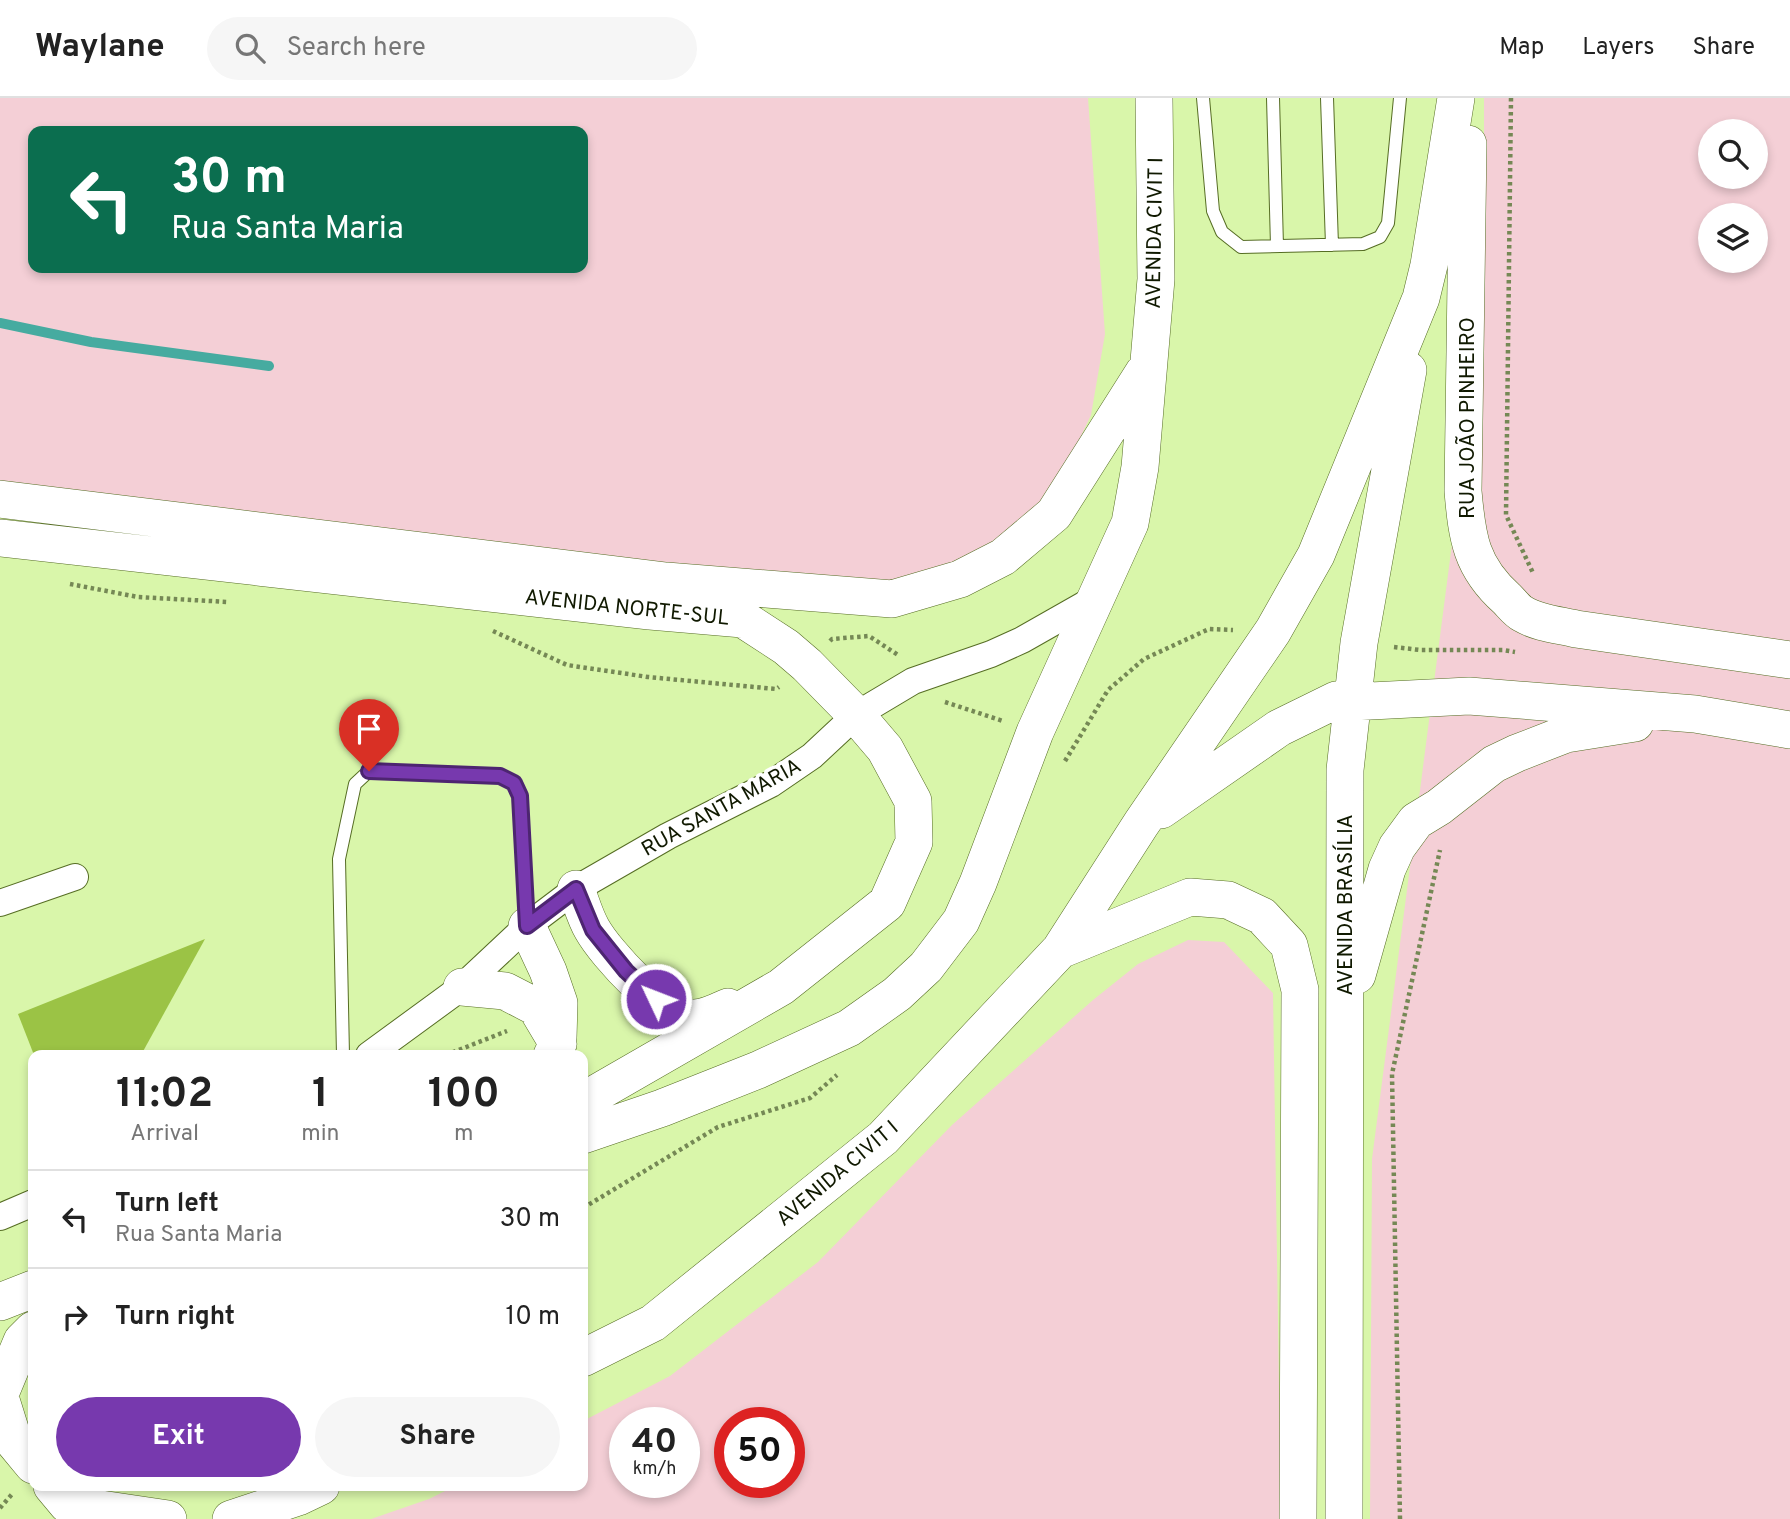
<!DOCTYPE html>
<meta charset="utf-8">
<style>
body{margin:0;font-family:Overpass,sans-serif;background:#f6f6f6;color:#222;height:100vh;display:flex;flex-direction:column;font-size:26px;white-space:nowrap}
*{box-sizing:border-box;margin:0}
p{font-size:23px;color:#767676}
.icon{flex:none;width:38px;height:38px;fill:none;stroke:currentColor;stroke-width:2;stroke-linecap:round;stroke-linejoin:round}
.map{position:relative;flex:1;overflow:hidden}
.details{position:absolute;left:28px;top:952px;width:560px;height:441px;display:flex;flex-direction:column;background:#fff;border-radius:14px;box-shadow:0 4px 10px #0003}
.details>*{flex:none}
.top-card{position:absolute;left:28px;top:28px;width:560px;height:147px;border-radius:14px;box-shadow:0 4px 10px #0003;background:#0b6e4f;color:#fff;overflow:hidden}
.fabs{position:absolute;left:1698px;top:21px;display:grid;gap:14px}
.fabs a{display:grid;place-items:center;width:70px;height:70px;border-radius:50%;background:#fff;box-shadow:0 4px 10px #0003;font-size:35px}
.speed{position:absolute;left:609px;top:1309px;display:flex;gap:14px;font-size:35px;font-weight:700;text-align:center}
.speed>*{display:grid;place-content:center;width:91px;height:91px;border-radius:50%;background:#fff;box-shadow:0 4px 10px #0003;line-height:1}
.speed small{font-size:18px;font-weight:400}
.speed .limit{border:10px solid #d22;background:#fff;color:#111}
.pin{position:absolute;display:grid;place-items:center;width:60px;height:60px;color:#fff;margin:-72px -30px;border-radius:50% 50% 50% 0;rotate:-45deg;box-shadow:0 0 7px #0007}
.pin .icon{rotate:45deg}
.me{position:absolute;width:77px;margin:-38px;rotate:313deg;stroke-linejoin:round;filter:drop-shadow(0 0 5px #0008)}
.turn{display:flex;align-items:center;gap:24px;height:147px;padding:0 28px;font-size:32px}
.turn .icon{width:91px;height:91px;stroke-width:2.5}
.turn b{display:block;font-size:49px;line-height:60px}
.eta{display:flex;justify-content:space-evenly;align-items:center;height:119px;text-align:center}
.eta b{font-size:42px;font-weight:700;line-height:49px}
.button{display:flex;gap:14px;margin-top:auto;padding:14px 28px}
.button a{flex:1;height:80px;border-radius:42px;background:#7739ae;color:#fff;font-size:28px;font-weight:700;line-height:80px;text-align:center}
.button a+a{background:#f6f6f6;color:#222}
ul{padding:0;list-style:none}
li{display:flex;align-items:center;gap:21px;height:98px;padding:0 28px;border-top:2px solid #e0e0e0}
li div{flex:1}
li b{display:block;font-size:26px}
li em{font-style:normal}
header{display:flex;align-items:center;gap:42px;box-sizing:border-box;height:98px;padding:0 35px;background:#fff;border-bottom:2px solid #e0e0e0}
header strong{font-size:33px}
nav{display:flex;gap:38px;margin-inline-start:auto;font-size:24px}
.search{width:490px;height:63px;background:#f6f6f6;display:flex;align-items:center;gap:18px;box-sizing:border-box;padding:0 24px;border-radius:38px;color:#767676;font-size:26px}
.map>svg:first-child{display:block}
.green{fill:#f4cfd6;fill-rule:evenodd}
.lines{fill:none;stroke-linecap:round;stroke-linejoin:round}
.stream{stroke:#46aba0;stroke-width:10}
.building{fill:#9bc345}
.lane-casing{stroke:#566d24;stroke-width:14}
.street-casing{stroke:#566d24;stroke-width:28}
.secondary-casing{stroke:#566d24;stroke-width:38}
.path{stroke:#758855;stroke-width:4.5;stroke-dasharray:3.5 3.5;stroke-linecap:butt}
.lane{stroke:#fff;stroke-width:12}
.street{stroke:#fff;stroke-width:26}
.secondary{stroke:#fff;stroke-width:37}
.route-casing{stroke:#4d2571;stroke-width:18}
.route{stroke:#7739ae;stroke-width:12}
.labels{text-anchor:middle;stroke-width:7;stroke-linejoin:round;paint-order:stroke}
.street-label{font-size:21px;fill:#101900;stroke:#fff}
</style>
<header>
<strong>Waylane</strong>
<div class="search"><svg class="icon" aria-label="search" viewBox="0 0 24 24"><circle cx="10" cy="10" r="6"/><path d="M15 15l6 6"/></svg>Search here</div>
<nav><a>Map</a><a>Layers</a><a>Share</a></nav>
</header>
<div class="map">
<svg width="1790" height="1421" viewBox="0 0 1790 1421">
<rect width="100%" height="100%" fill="#d9f6aa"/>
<path class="green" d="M0,0h1088l17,236 -14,81 -25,53 -35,54 -52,40 -112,30 -867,-109zM33,33h550v137h-550z
M1484,0h306v1421h-420l2,-360 112,-861zM1710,33h45v46h-45zM1710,117h45v46h-45z
M1188,842l36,2 49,51 8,526h-910l58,-20 26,-13h128v-65l87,-45 148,-114 134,-137 141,-125 45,-36zM625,1325h59v59h-59zM730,1325h59v59h-59z"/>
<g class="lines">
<path class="stream" d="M0,225l91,19 178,24"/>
</g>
<path class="building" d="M205,841l-64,116h-107l-16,-41z"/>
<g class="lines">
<g class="lane-casing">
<path id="lane" d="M1203,0l10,113 9,21 19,15 122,-3 17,-7 8,-14 12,-125
M1273,0l4,148
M1327,0l5,147
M343,957l-4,-196 16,-75 14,-13 131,5 14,7 6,13 6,127"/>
</g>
<g class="street-casing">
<path id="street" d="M0,805l75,-26
M369,957l93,-68 65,-61 49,-37 92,-53 103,-52 41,-28 44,-41 57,-34 78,-27 31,-14 74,-42
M0,1119l33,-14"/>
</g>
<g class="secondary-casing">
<path id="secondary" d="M1468,46l-5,347c4,47 8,76 44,108 5,5 10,12 16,15 15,9 36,11 53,15l214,31
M0,401l666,82 226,18 68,-20 43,-22 51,-43 90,-142
M0,440l650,73 93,8 43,28 21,18 49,50 29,34 28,52 1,41 -27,61 -106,84 -198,114
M1161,712l118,-82 57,-28 15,2 118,-6 226,18 95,16
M576,791c5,13 9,28 16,40 14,25 71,87 100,89 11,1 25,-6 36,-11
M527,828l21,45 11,32 -1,35
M1060,852l130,-53 38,3 34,16 27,29 11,45 -2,529
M1357,877l30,-106 10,-22 19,-26 23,-14 55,-43 23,-11 49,-19 69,-11
M462,889l43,4 31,16 22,37 -6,11
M583,1037l79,-27 96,-38 91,-42 48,-34 29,-27 35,-46 17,-38 57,-151 95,-209 10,-56 16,-188 -2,-181
M0,1204l33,-13
M583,1260l70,-35 230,-185 177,-188 81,-126 132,-193 43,-76 105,-257 8,-33 27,-167
M0,1296l22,-53 11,-11
M0,1299l14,45 19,23
M52,1388l15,18 101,15
M231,1421l67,-22 23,-11
M1344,1421l1,-749 14,-127 49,-273"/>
</g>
<path class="path" d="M1511,0l-5,417 27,58
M70,486l68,13 90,5
M493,533l74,34 81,12 128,12 3,-2
M830,543l2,-2 37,-3 29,19
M1394,549l26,3h83l12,2
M945,604l58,19
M1065,663l43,-71 36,-31 65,-30 24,1
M446,957l61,-24
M583,1110l135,-81 92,-29 27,-23
M0,1410l13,-15
M1400,1421l-8,-445 48,-224"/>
<use href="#lane" class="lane"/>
<use href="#street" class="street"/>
<use href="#secondary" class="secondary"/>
</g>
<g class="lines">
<g class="route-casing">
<path id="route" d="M369,673l131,5 14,7 6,13 7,130 49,-37 17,41 33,41 30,28"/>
</g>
<use href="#route" class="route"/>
</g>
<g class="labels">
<g class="street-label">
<text transform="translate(1154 135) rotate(-89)" y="7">AVENIDA CIVIT I</text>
<text transform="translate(1467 320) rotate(-90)" y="7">RUA JOÃO PINHEIRO</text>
<text transform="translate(627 509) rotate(6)" y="7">AVENIDA NORTE-SUL</text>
<text transform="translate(721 709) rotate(-29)" y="7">RUA SANTA MARIA</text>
<text transform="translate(1345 807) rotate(-90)" y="7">AVENIDA BRASÍLIA</text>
<text transform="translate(837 1075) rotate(-40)" y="7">AVENIDA CIVIT I</text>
</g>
</g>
</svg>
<div class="fabs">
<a><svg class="icon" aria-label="search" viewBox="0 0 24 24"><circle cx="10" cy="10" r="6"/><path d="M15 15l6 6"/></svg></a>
<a><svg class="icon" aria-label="layers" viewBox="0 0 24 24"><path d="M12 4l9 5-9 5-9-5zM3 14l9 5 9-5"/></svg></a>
</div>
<div class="speed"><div>40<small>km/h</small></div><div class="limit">50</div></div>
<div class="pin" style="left:369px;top:673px;background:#d93025"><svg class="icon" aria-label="arrive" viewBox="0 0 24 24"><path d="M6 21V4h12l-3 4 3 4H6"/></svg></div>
<svg class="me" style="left:656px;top:901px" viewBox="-20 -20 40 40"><circle r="17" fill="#7739ae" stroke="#fff" stroke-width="3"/><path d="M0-11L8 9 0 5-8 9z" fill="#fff"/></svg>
<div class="top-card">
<div class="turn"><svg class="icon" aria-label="left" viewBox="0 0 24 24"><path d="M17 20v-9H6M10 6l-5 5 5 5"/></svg><div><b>30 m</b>Rua Santa Maria</div></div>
</div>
<section class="details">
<div class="eta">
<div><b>11:02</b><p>Arrival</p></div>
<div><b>1</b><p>min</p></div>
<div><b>100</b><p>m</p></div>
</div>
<ul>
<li><svg class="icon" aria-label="left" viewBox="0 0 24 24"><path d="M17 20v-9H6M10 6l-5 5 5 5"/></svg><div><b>Turn left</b><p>Rua Santa Maria</p></div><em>30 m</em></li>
<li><svg class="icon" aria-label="right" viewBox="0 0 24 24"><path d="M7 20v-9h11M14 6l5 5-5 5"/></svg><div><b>Turn right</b></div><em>10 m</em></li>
</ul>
<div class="button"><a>Exit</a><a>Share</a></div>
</section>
</div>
